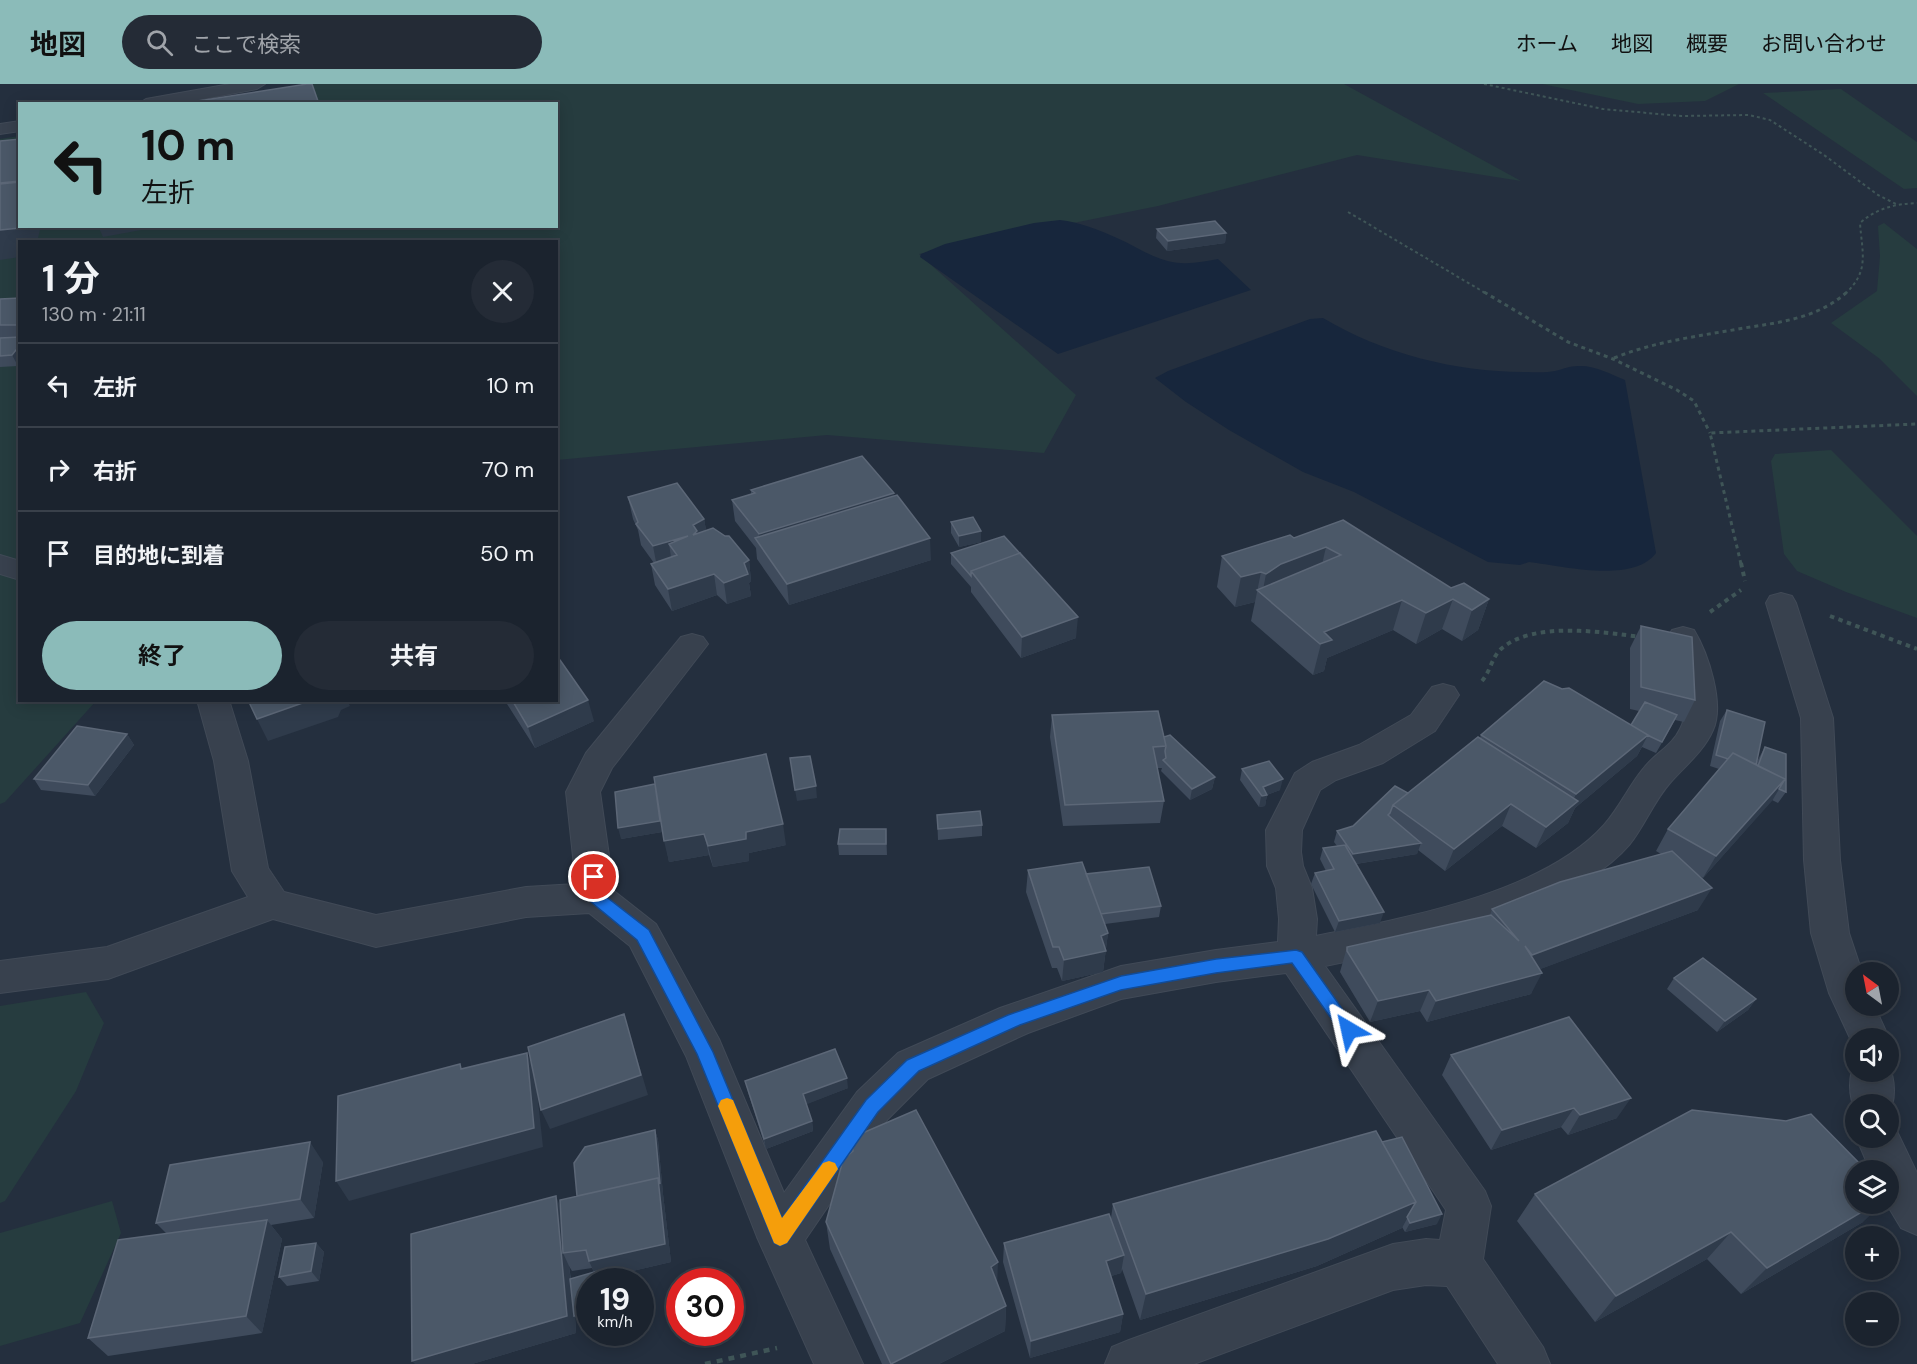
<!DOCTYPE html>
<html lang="ja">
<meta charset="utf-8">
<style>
body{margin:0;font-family:"DM Sans","Noto Sans JP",sans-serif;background:#242b36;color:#f1f3f6;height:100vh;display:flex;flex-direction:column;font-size:22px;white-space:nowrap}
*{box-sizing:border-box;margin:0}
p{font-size:20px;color:#a0a4aa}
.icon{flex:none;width:33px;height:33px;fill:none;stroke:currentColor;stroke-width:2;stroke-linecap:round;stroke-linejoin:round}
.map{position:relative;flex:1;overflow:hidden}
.panel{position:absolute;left:18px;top:156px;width:540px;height:462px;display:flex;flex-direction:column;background:#1b232e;border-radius:0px;box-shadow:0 3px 15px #0003,0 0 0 2px #39404a}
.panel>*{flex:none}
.banner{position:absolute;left:18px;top:18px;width:540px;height:126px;border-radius:0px;box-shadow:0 3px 15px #0003,0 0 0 2px #39404a;background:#8bbbb9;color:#111;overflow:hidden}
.needle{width:39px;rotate:328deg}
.controls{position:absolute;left:1845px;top:878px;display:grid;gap:12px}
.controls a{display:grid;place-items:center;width:54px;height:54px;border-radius:50%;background:#1b232e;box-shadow:0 3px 15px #0003,0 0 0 2px #39404a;font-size:30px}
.speed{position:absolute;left:576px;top:1184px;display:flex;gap:12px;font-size:30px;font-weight:700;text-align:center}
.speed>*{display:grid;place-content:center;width:78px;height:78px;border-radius:50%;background:#1b232e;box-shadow:0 3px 15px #0003,0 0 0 2px #39404a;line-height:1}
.speed small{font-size:15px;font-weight:400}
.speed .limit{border:9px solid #d22;background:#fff;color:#111}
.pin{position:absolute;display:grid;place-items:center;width:51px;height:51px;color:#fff;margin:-26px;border:3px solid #fff;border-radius:50%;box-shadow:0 2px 6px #0007}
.me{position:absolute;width:66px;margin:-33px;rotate:324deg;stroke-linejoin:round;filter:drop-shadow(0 0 4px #0008)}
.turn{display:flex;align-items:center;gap:21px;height:126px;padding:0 24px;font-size:27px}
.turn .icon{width:78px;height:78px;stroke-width:2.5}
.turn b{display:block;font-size:42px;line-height:51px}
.round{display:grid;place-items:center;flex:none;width:63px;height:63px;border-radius:32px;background:#242b36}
.head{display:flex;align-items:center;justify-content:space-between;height:102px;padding:0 24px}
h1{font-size:36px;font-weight:700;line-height:45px}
.button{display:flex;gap:12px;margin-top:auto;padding:12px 24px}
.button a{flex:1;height:69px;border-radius:36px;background:#8bbbb9;color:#111;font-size:24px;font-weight:700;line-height:69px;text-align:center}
.button a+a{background:#242b36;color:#f1f3f6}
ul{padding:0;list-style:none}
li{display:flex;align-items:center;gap:18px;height:84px;padding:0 24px;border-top:2px solid #39404a}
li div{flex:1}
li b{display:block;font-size:22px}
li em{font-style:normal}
header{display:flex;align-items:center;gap:36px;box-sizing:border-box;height:84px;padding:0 30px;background:#8bbbb9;color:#111}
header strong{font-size:28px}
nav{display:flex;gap:33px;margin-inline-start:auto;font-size:21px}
.search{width:420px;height:54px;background:#242b36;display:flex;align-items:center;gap:15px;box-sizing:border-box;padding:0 21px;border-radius:33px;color:#a0a4aa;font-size:22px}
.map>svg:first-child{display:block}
.green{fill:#263c3f}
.water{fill:#17263c}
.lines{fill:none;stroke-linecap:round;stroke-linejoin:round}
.lane-casing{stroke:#414a57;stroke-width:2}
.street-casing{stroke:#414a57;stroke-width:2}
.path-far3{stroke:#3f5557;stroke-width:2;stroke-dasharray:3 3;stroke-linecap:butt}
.path-far2{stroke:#3f5557;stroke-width:3;stroke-dasharray:4 4;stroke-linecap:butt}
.path-far1{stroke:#3f5557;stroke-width:4;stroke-dasharray:4.5 4.5;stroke-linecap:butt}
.path{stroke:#3f5557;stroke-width:4.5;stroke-dasharray:6 6;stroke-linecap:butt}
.lane{fill:#38414e;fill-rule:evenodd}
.street{fill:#38414e;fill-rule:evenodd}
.wall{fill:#3f4b5c;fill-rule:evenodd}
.shaded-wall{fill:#2f3b4b}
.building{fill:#4b5868;stroke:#5c6777;stroke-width:1.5}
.route{fill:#1a73e8;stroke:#114b97;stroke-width:1.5}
.slow{fill:#f59e0b}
</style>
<header>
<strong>地図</strong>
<div class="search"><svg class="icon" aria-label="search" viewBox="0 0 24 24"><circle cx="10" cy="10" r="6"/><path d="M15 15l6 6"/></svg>ここで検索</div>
<nav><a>ホーム</a><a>地図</a><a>概要</a><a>お問い合わせ</a></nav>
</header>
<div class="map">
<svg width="1917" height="1280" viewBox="0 0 1917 1280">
<rect width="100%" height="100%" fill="#242f3e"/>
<path class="green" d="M305,0h1039l177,97 -164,-26 -199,51 -239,48 157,141 -32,58 -217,-18 -270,25 -1,-218h-536v458l76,1 -91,101 -5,2v-665l19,-3 1,90h536v-122l-352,-1z
M1542,0h197l-34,17 -67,3z
M1841,5l76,53v46l-13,1 -141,-96z
M1884,139l33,26v147l-37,-37 -49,-36 46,-32 3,-35 -2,-30z
M1831,366l86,86v82l-71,-26 -49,-21 -13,-17 -13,-93 4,-7z
M86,908l18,31 -28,68 -71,110 -5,2v-197z
M112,1117l9,32 -41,90 -80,23v-113z"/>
<path class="water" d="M1060,136c19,2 39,10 57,18 21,9 40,24 64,25 12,1 25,-2 37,-4l33,31 -193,64 -138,-97 1,-3 24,-10 89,-21z
M1323,234c58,35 133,54 200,54 10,0 23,1 32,-1 8,-2 15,-5 23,-5 17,-1 32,8 47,14l31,173c-23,31 -93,13 -127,9l-9,3 -32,-3 -134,-70 -51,-20 -74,-42 -43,-28 -31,-24 13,-7 142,-52z"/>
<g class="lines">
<g class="lane-casing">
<path id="lane" d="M230,0h35l-8,5 -81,15h-38l8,-5z
M20,37v10l-20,3v-10z"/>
</g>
<g class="street-casing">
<path id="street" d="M0,471l20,6v19l-20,-6z
M1781,509l11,3 4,7 37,115 7,142 9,73 13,39h-6v33h18l15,33h-33v13l-27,-58 -18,-60 -7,-73 -3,-142 -35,-115 4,-7z
M1683,543l11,3c14,23 31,74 19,100 -9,21 -28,36 -43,53 -16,18 -25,42 -40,61 -60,70 -217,104 -305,122l160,225 6,15 -8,53 60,88 7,17h-52l-51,-78 -21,-1 -33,5 -199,74h-89l7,-17 17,-7 264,-96 33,-5 14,1 6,-30 -160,-237 -70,9 -95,17 -93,34 -100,46 -41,41 -82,120 58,124h-49l-57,-127 -71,-181 -56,-110 -41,-33 -63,4 -150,30 -103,-28 -165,60 -108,14v-32l107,-14 141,-50 -16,-26 -18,-110 -17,-61h32l19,61 20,107 16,24 92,23 150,-28 50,-3 -10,-92 20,-39 95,-116 11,-3 11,3 5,7 -96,124 -12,24 14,99 42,33 63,115 65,154 73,-101 41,-39 102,-45 121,-42 95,-16 62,-8 1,-23 -3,-31 -9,-22 -1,-36 29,-57 17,-11 47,-17 52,-30 21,-28 11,-3 11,3 5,8 -24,36 -52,32 -47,17 -16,10 -18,40 -1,22 2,14 9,22 5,31 -1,17c88,-18 226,-42 288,-111 15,-17 25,-39 39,-56 10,-14 30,-24 37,-40 14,-25 -4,-67 -12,-92l4,-7z
M1856,976v11h32v-7c8,16 8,37 0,52v-12h-32v8c-8,-16 -8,-37 0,-52z
M1888,1037l5,2 24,50v62l-16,-7 -15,-25h2v-33h-18l-14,-33h32z"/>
</g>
<path class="path-far3" d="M1484,0l119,25 78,7 68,-1 21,5 54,35 54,40 18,9
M1348,128l139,82
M1845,210c25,-23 17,-41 15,-71 17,-15 35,-19 57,-20"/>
<path class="path-far2" d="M1484,208l84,50 45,17 64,31 17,11 16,32
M1614,274c42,-17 86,-22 130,-30 38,-6 74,-10 103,-36
M1741,480l-31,-131 207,-9"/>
<path class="path-far1" d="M1741,479l4,18
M1710,528l31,-22
M1830,532l87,33
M1482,597c8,-9 10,-24 19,-32 32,-28 100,-17 140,-12"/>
<path class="path" d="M705,1280l72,-16"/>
<use href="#lane" class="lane"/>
<use href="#street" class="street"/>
</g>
<path class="wall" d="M1157,145l69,4 -1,10 -58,8 -11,-13z
M20,214v66l-2,2 -18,1v-68z
M751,406l143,3v3l37,64 -142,45 -32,-46 -1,-11 -21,-27 -3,-21 19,-6z
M628,413l76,22 2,11 43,30 2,21 -2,2 2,13 -24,8 -10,-9 -45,16 -17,-26 -4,-21 3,-1 -13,-18 -3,-15 -5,-11z
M1343,436l108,68 38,11 -11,31 -16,11 -20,-12 -26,15 -23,-14 -66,28 -3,13 -11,4 -62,-54 4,-19 -20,5 -18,-20 5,-31 72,-18z
M951,438l30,20 -22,5 -8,-14z
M951,469l125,85 -55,20 -50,-66v-5l-20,-23z
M1641,542l54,74 -11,22 -9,-2 -19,33 -14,-6 -5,9 -62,52 -7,15 -32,25 -34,-22 -57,45 -27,-21 -1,4 -61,10 24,59 -45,9 -24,-48 4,-11 11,-2 -6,-12 3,-11 14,-2 -3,-4 3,-11 16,-5 55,-33 72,-55 1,-3 150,-10 8,-14 -9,-2v-61z
M506,616h50l38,21 -59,27 -28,-44z
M1727,626l29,53 9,-16 21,45 -8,11 -6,-3 -69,78 -6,-4 1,36 -158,59 -9,25 -104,28 -7,-11 -50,11 -30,-50 7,-25 143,-32 2,-6 169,-55 -5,-3 12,-22 51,-60 -9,-3 10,-45z
M1052,631l112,22 51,40 -3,12 -22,11 -29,-29 1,-3h-5l7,33 -4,22 -97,3 -13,-89z
M127,650l7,11 -39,51 -54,-6 -7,-11z
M1242,685l38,21 -13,5 -2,11 -6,1 -19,-27z
M655,700l2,11 129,50 -37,8v8l-36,6 -4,-12 -40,7 -12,-65 5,35 -41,7z
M937,731l45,10v11l-44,4z
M886,745l1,26h-48l-1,-11z
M1028,786l58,4 75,32 -2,11 -54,7 3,9 -5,39 -41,9 -5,-13h-5l-26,-76z
M1674,894l82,21 -8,11 -31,22 -50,-43z
M1451,971l166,63 -49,17 -7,-8 -70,23 -49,-75z
M745,997l103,7 -42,16 6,17 1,10 -47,18 -18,-57z
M655,1046l3,10 5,54 8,68 -60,14 1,2 -22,3v41l-11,3 -4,-9 1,17 -104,31 88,-158 17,-10zM569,1182l3,5 20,-3 2,4 -23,7z
M851,1054l155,168 -1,25 -66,33h-57l-52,-115 -4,-27 26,-70z
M1382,1058l55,82 -32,8 -3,-5v1l-85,38 -177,54 -18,-51 -1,4 -10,3 12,38 -3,18 -90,26 -27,-96 1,-19 107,-25 2,-14z
M323,1078l-9,56 -43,7 11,14 -20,94 -154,23 -20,-18 79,-104 -11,-11z
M1535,1110l328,28 -122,72 -34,-35 -112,63 -78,-101z
M316,1159l8,9 -5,29 -32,5 -8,-9z"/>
<path class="shaded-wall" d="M20,142h21l-4,16h-17v15l-20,3v-30z
M98,142h65l-60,11z
M1226,149l-1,10 -58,8 1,-10z
M20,261v19l-2,2 -6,-11z
M894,409l1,21 -134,33 -2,-13z
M704,435l4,21 -12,16 -3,-31z
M981,447v11l-22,5v-11z
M688,452l-19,8 3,19 -15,4 -4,-21z
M930,454l1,22 -142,45 -2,-21z
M1326,463l-7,31 -57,17 4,-21 15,-10z
M749,476l2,21 -2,2 2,13 -24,8 -3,-21z
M1261,488l-6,30 -20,5 6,-30z
M714,490l3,21 -45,16 -4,-22z
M1453,515l-11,30 -26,15 10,-31z
M1489,515l-11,31 -16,11 10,-31z
M1402,516l-9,30 -66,28 -3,13 -11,4 11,-43z
M1078,533l-2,21 -55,20 1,-21z
M311,616h36l3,6 -9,4 -3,7 -70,24 -11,-22z
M588,616l6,21 -59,27 -7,-21z
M127,650l7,11 -39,51 -7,-11z
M1648,651l-11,21 -62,52 -7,15 -32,25 10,-21 24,-19 6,-14z
M1215,693l-3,12 -22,11 2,-11z
M1283,695l-3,11 -13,5 -2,11 -6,1 4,-20z
M1785,695l-13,22 -69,77 13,-22z
M655,700l2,11 5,37 -41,7 -3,-11z
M816,702l1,12 -20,3 -2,-11z
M1511,720l-9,22 -57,45 9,-22z
M783,740l3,21 -37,8v8l-36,6 -5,-21 38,-14z
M704,750l5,21 -40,7 -5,-21z
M1421,759l-4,11 -68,11 4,-11z
M1712,804l-14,22 -176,66 10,-21z
M1384,828l-4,11 -45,9 4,-11z
M1108,849l-5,39 -41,9 2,-21 37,-24z
M1542,889l-11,21 -104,28 9,-21z
M1429,906l-9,21 -50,11 8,-21z
M1756,915l-8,11 -31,22 8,-11z
M624,930l24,81 -98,34 -9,-19z
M527,969l8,20 8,74 -194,54 -13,-20z
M847,994l1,10 -43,17 -2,-11z
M1631,1014l-14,20 -49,17 12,-20z
M1574,1024l-13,19 -70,23 11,-20z
M812,1037l1,10 -47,18 -2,-10z
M655,1046l3,10 5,54 8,68 -60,14 1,5 -15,-2 -8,-18z
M310,1058l13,20 -9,56 -14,-19z
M556,1112l8,19 -1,38 6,13 6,50 15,-4v10l-11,3 -4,-9 1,17 -104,31h-57l-3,-3z
M1416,1118l-14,26 -85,38 -177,54 6,-26z
M1877,1119h6l-20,19 -122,72 26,-26z
M1442,1130l-5,10 -32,8 5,-9z
M267,1136l15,19 -20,94 -16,-17z
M1731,1148l-24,27 -112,63 21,-26z
M316,1159l8,9 -5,29 -8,-10z
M1124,1171l-3,18 -18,6 3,-18z
M998,1178l-1,26 -6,-21z
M1006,1222l-1,25 -66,33h-48z
M1123,1230l-3,18 -90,26 1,-17z"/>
<path class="building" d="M307,0h5l7,20h-140z
M20,55v42l-20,2v-42z
M20,98v46l-20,2v-46z
M1215,137l11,12 -58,8 -11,-12z
M20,214v27h-20v-26z
M20,253v8l-8,10 -12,1v-18z
M862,372l32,37 -135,41 -27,-34 23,-7 -4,-3z
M677,399l27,36 -11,6 4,6 -4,4 20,-7 12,8h4l20,24 -5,3 4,11 -24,9 -10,-9 -46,15 -17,-25 26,-9 -8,-11 19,-8 -35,10 -17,-22 2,-2 -10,-25z
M897,411l33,43 -143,46 -32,-46z
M973,433l8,14 -22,5 -8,-14z
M1343,436l108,68 13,-5 25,16 -17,11 -19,-11 -27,14 -24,-13 -78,32 8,8 -12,4 -63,-54 84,-35 -15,-8 -45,17 -15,10 -5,-2 -20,5 -19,-21 68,-21 4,3z
M1004,452l20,22 -4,-5 -49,18v5l-20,-23z
M1020,469l58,64 -56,20 -51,-66z
M1641,542l51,11 3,63 -54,-13z
M560,576l28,40 -60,27 -16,-27h44v-39z
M1544,597l18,8 7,-1 79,47 -72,59 -95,-59z
M248,616h63l-54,19z
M1645,618l32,13 -15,27 -15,-7h1l-17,-10z
M1727,626l38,12 -9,43 -23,-12 -5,6 -12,-4z
M1158,627l8,35 -13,1 11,54 -99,4 -13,-90z
M77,642l50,8 -39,51 -54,-6z
M1170,651l45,42 -23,12 -29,-29 3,-2 -1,-7 1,-5 -2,-9z
M1478,653l100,64 -32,26 -35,-23 -57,45 -61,-44z
M1765,663l21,7v38l-7,-3 6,-10 -27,-13z
M1733,669l52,26 -69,77 -48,-27z
M766,670l17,70 -37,8v7l-38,7 -4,-12 -40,7 -10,-64z
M810,672l6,30 -21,4 -5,-32z
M1269,677l14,18 -20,8 4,8 -5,1 -20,-27z
M655,700l5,37 -42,7 -3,-36z
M1395,702l13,7 -15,12 -3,8 -2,2 33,28 -68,11 -16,-23 16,-5z
M980,727l2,14 -44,4 -1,-14z
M840,745h46v15h-48z
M1345,761l39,67 -45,9 -24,-48 19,-4 -11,-21z
M1672,767l40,37 -180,67 -7,-9 17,27 -106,28 -7,-11 -51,11 -31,-50v-4l144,-32 28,26 -27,-32 68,-27z
M1082,778l26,71 -7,3 5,15 -42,9 -5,-13h-6l-25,-77z
M1149,783l12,39 -60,8 -15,-40z
M1703,874l53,41 -31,22 -51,-43z
M624,930l17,61 -100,35 -13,-63z
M1569,933l62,81 -51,17 -6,-7 -72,22 -51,-75z
M835,965l12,29 -44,16 9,27 -48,18 -19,-58z
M527,969l7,75 -198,53 2,-85 122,-32 1,5z
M916,1026l82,152 -7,5 15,39 -115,58 -65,-142 17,-62 10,-9 -2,-13z
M1692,1026l94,11 25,-7 55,56h-10v33h21l-110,65 -36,-36 -115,64 -81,-102z
M655,1046l5,54 -2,-6 -81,18 -3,-33 11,-16z
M1376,1047l40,71 -88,37 -182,55 -33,-90z
M1402,1053l40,77 -32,9 -3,-6 9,-15 -34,-60z
M310,1058l-10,57 -144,24 14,-58z
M658,1094l7,66 -76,17 -3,-11 -23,3 -3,-53z
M556,1112l11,120 -155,45 -1,-127z
M1109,1130l15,41 -18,6 17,53 -92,27 -27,-98z
M267,1136l-21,96 -158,22 30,-98z
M316,1159l-5,28 -32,6 6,-30z
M608,1184l1,13h-19v31l-16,4 -4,-37z"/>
<path class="route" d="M594,787l5,2 5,22 45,35 64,122 69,166 84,-118 41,-40 101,-45 113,-39 95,-17 80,-9 6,2 55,78 -2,5 -6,2 -6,-2 -51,-72 -76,10 -95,17 -101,35 -101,46 -41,41 -91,131 -7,3 -6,-3 -77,-189 -60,-114 -46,-38c-4,-7 -7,-22 -3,-29z"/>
<path class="slow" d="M727,1014l6,2 49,118 41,-55 6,-2 6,2 3,6 -51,74 -7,3 -6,-3 -56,-137 3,-6z"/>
</svg>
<div class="controls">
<a><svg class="needle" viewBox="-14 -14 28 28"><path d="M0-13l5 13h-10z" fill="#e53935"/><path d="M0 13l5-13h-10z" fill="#a0a4aa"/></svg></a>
<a><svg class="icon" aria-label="sound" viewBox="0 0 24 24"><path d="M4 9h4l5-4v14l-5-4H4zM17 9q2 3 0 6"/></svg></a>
<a><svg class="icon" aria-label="search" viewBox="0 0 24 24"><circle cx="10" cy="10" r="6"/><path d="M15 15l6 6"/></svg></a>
<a><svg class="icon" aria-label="layers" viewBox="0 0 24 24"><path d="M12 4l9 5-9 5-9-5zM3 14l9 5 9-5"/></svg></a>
<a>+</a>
<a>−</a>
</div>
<div class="speed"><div>19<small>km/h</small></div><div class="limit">30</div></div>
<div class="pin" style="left:594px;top:793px;background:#d93025"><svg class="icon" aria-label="arrive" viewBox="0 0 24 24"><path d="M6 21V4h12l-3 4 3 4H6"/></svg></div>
<svg class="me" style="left:1349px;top:946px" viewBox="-20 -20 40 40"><path d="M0-17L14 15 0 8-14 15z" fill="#1a73e8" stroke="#fff" stroke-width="4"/></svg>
<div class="banner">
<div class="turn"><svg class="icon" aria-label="left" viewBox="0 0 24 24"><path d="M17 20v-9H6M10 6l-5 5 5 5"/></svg><div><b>10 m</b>左折</div></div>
</div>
<section class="panel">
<div class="head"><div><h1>1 分</h1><p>130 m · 21:11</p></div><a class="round"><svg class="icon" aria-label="close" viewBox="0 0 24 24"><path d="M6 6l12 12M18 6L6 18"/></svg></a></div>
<ul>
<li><svg class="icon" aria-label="left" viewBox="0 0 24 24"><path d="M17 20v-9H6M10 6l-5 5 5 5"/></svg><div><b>左折</b></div><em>10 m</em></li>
<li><svg class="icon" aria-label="right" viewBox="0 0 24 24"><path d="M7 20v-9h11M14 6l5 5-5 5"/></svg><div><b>右折</b></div><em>70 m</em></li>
<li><svg class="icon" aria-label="arrive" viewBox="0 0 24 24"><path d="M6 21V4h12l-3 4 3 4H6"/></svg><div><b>目的地に到着</b></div><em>50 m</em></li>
</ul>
<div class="button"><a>終了</a><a>共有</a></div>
</section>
</div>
